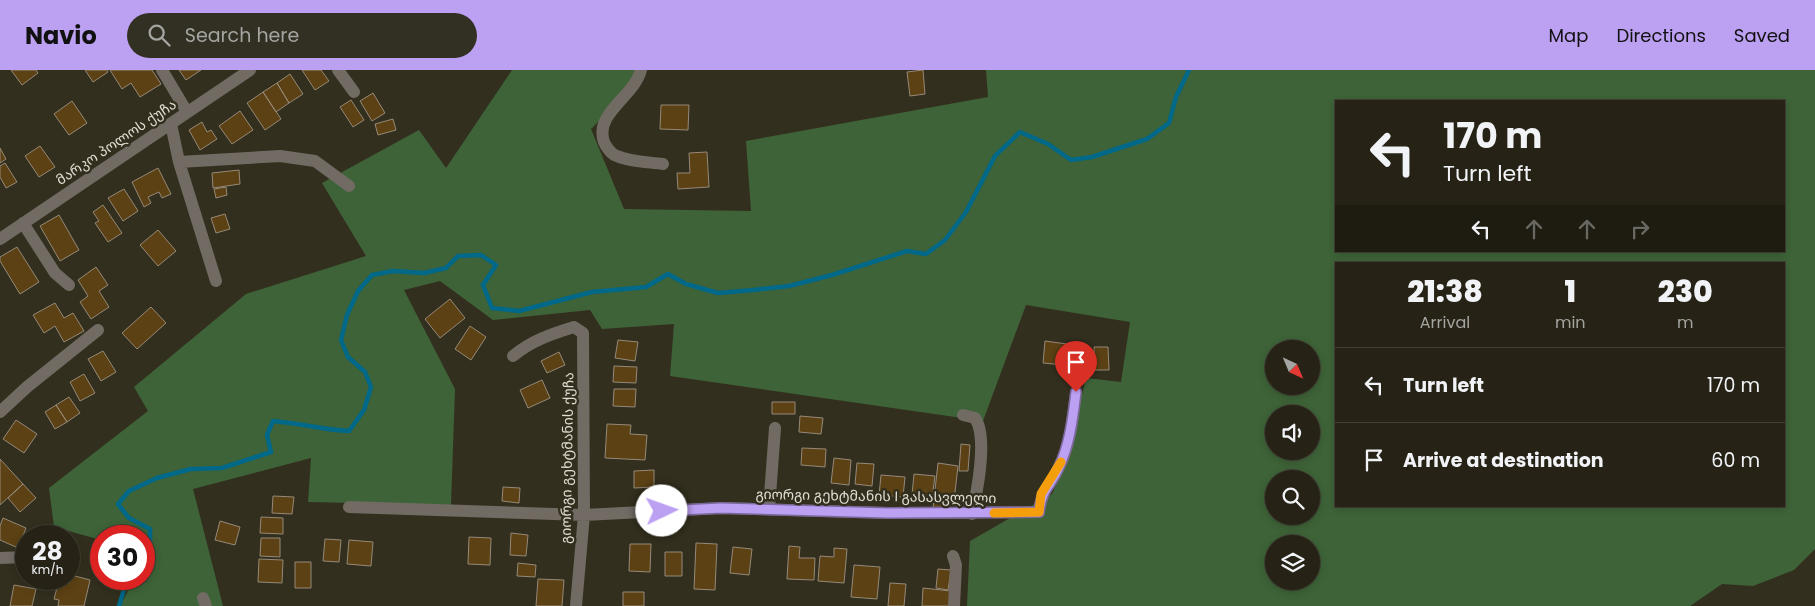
<!DOCTYPE html>
<meta charset="utf-8">
<style>
body{margin:0;font-family:Poppins,"Noto Sans Georgian",sans-serif;background:#322f23;color:#f1f3f6;height:100vh;display:flex;flex-direction:column;font-size:19px;white-space:nowrap}
*{box-sizing:border-box;margin:0}
p{font-size:16px;color:#a4a4a1}
.icon{flex:none;width:28px;height:28px;fill:none;stroke:currentColor;stroke-width:2;stroke-linecap:round;stroke-linejoin:round}
.map{position:relative;flex:1;overflow:hidden}
.side{position:absolute;left:1335px;top:192px;width:450px;height:245px;display:flex;flex-direction:column;background:#262316;border-radius:0px;box-shadow:0 2px 8px #0003,0 0 0 1px #424035}
.side>*{flex:none}
.top-card{position:absolute;left:1335px;top:30px;width:450px;height:152px;border-radius:0px;box-shadow:0 2px 8px #0003,0 0 0 1px #424035;background:#262316;color:#f1f3f6;overflow:hidden}
.needle{width:32px;rotate:136deg}
.tools{position:absolute;left:1265px;top:270px;display:grid;gap:10px}
.tools a{display:grid;place-items:center;width:55px;height:55px;border-radius:50%;background:#262316;box-shadow:0 2px 8px #0003,0 0 0 1px #424035;font-size:25px}
.speed{position:absolute;left:15px;top:455px;display:flex;gap:10px;font-size:25px;font-weight:700;text-align:center}
.speed>*{display:grid;place-content:center;width:65px;height:65px;border-radius:50%;background:#262316;box-shadow:0 2px 8px #0003,0 0 0 1px #424035;line-height:1}
.speed small{font-size:12px;font-weight:400}
.speed .limit{border:8px solid #d22;background:#fff;color:#111}
.pin{position:absolute;display:grid;place-items:center;width:42px;height:42px;color:#fff;margin:-51px -21px;border-radius:50% 50% 50% 0;rotate:-45deg;box-shadow:0 0 5px #0007}
.pin .icon{rotate:45deg}
.me{position:absolute;width:55px;margin:-28px;rotate:87deg;stroke-linejoin:round;filter:drop-shadow(0 0 4px #0008)}
.turn{display:flex;align-items:center;gap:18px;height:105px;padding:0 25px;font-size:22px}
.turn .icon{width:65px;height:65px;stroke-width:2.5}
.turn b{display:block;font-size:35px;line-height:42px}
.lanes{display:flex;align-items:center;height:48px;padding:0 25px;background:#0003;justify-content:center;gap:25px;direction:ltr}
.lanes .off{opacity:.35}
.eta{display:flex;justify-content:space-evenly;align-items:center;height:85px;text-align:center}
.eta b{font-size:30px;font-weight:800;line-height:35px}
ul{padding:0;list-style:none}
li{display:flex;align-items:center;gap:15px;height:75px;padding:0 25px;border-top:1px solid #424035}
li div{flex:1}
li b{display:block;font-size:19px}
li em{font-style:normal}
header{display:flex;align-items:center;gap:30px;box-sizing:border-box;height:70px;padding:0 25px;background:#bca0f2;color:#111}
header strong{font-size:24px}
nav{display:flex;gap:28px;margin-inline-start:auto;font-size:18px}
.search{width:350px;height:45px;background:#322f23;display:flex;align-items:center;gap:12px;box-sizing:border-box;padding:0 18px;border-radius:28px;color:#a4a4a1;font-size:19px}
.map>svg:first-child{display:block}
.green{fill:#3e6338;fill-rule:evenodd}
.lines{fill:none;stroke-linecap:round;stroke-linejoin:round}
.stream{stroke:#006888;stroke-width:4.5}
.building{fill:#5c4114;stroke:#958978}
.minor{stroke:#716b64;stroke-width:12}
.route-casing{stroke:#7a689d;stroke-width:12}
.route{stroke:#bca0f2;stroke-width:9}
.slow{stroke:#f59e0b;stroke-width:9}
.labels{text-anchor:middle;stroke-width:5;stroke-linejoin:round;paint-order:stroke}
.street-label{font-size:14px;fill:#e0ddd3;stroke:#332f1e}
</style>
<header>
<strong>Navio</strong>
<div class="search"><svg class="icon" aria-label="search" viewBox="0 0 24 24"><circle cx="10" cy="10" r="6"/><path d="M15 15l6 6"/></svg>Search here</div>
<nav><a>Map</a><a>Directions</a><a>Saved</a></nav>
</header>
<div class="map">
<svg width="1815" height="536" viewBox="0 0 1815 536">
<rect width="100%" height="100%" fill="#332f1e"/>
<path class="green" d="M512,0h125l8,6 -54,53 33,80 127,2 -5,-70 242,-44 -2,-27h829v479l-21,21 -41,16 -31,-2 -32,22h-723l3,-65 82,-47 15,-36 19,-80 35,4 9,-60 -104,-17 -43,116 -313,-45 4,-52 -72,5 -12,-19 -97,10 -53,-39 -36,9 51,99 -4,116 -143,-3 3,-44 -118,31 30,117h-103l9,-17 3,-10h12v-43h-43v4l-47,-13 -5,-39 99,-77 -14,-24 112,-93 120,-38 -44,-73 97,-53 27,38zM1336,31h448v150h-448zM1336,194h448v242h-448zM1274,279h37v37h-37zM1274,344h37v37h-37zM1274,409h37v37h-37zM1274,474h37v37h-37z"/>
<g class="lines">
<path class="stream" d="M144,496l6,-15v-22l-21,-11 -11,-14 11,-13 28,-13 34,-9 31,-1 49,-16 -4,-17 6,-14c26,2 50,9 76,10l15,-21 7,-23 -6,-15 -17,-15 -7,-17 6,-25 11,-24 14,-16 21,-4 31,2 22,-5 12,-12 23,-1 15,10 -13,20 9,23 27,3 73,-19 54,-5 22,-13 18,10 32,9 35,-3 36,-4 43,-11 75,-24 19,3 19,-14 21,-28 29,-56 25,-24 28,12 23,16 21,-3 55,-18 22,-16 7,-26 13,-27
M119,536l6,-20 7,-7"/>
</g>
<path class="building" d="M11,0h25l2,3 -16,12z
M85,0h22l1,2 -15,10z
M110,0h42l9,14 -21,13 -9,-14 -9,6z
M179,0h22l-15,10z
M302,0h19l8,11 -14,9z
M923,0l2,24 -15,2 -3,-24z
M290,4l13,20 -14,9 -12,-20z
M277,13l12,20 -13,9 -13,-20z
M263,22l18,27 -16,11 -18,-27z
M373,23l12,20 -13,8 -12,-20z
M351,30l13,20 -11,7 -13,-20z
M72,31l15,22 -18,12 -15,-21z
M661,35h28l-1,25 -28,-1z
M240,41l13,19 -21,14 -13,-18z
M393,49l3,11 -18,5 -3,-11z
M202,52l5,10 4,-2 6,9 -17,11 -11,-20z
M40,76l15,21 -16,10 -14,-21z
M0,78l6,11 -6,4z
M707,82l2,35 -31,2 -1,-16h13l-1,-20z
M5,93l12,19 -11,6 -6,-11v-11z
M158,98l13,26 -9,4 -3,-6 -11,5 3,6 -7,4 -12,-25z
M239,100l1,14 -27,4 -1,-15z
M226,117l1,8 -11,3 -2,-9z
M124,119l14,22 -15,10 -15,-23z
M103,135l19,28 -14,9 -13,-19 4,-2 -6,-9z
M225,144l5,15 -14,4 -5,-15z
M59,145l20,35 -19,11 -20,-35z
M158,160l18,21 -18,15 -18,-21z
M17,177l22,35 -19,12 -20,-33v-4z
M96,197l12,18 -9,6 10,16 -18,12 -11,-17 8,-6 -10,-16z
M450,229l15,19 -25,20 -15,-19z
M55,233l9,15 9,-5 11,18 -20,11 -9,-16 -11,7 -11,-18z
M151,237l15,16 -29,26 -15,-16z
M470,256l16,11 -15,23 -16,-11z
M618,270l20,2 -3,19 -20,-3z
M1045,271l22,3 -2,21 -22,-2z
M1094,277h14l1,23h-14z
M103,281l13,21 -15,9 -13,-22z
M559,282l6,13 -18,8 -6,-12z
M614,296l23,1 -1,16 -23,-1z
M84,304l11,19 -15,8 -10,-19z
M542,310l8,18 -22,10 -8,-18z
M614,319h22l-1,18 -22,-1z
M69,327l11,16 -13,9 -11,-17z
M772,332h23v12h-23z
M56,335l11,17 -12,7 -10,-17z
M800,346l23,2 -2,16 -22,-2z
M16,350l21,14 -13,19 -21,-14z
M607,354l24,1 -1,9 17,1 -2,25 -40,-2z
M961,374l9,1 -2,26h-9z
M802,378l24,1 -1,18 -24,-2z
M834,388l17,2 -2,25 -18,-2z
M0,389l23,25 -23,21z
M857,393l17,1 -2,22 -17,-2z
M938,393l20,3 -5,44 -20,-2z
M654,400v17l-20,1v-17z
M914,404l21,2 -3,22 -20,-3z
M881,405l24,2 -2,20 -24,-2z
M23,414l13,14 -16,14 -12,-14z
M503,417l17,1 -1,15 -17,-2z
M273,426l21,1 -2,17 -20,-1z
M261,447l22,1v16l-23,-1z
M3,448l23,10 -8,20 -18,-8v-14z
M220,451l20,6 -5,18 -20,-5z
M511,463l17,2 -2,21 -16,-1z
M469,467l22,1 -1,27 -22,-1z
M261,468h19v19l-20,-1z
M325,469l16,1 -2,22 -16,-1z
M349,470l24,2 -2,24 -24,-2z
M696,473l21,1 -2,46 -21,-1z
M630,474h21l-1,28 -21,-1z
M789,476l11,1 -1,11h16l-1,22 -27,-1z
M733,477l19,2 -3,26 -19,-2z
M834,478l13,1 -3,34 -26,-2 2,-25 14,1z
M665,482h17v24h-17z
M259,489l24,1 -1,23 -24,-1z
M295,492h16v26h-16z
M518,493l18,2 -1,12 -18,-1z
M854,495l26,2 -3,32 -26,-2z
M938,499l13,1 -3,20 -12,-2z
M71,505l19,5 -6,26h-26l1,-6 -5,-1 5,-19 10,3z
M538,509l26,1 -2,26h-26z
M890,513l16,1 -2,22h-16z
M14,515l22,4 -4,17h-22z
M923,518l28,3 -2,15h-27z
M623,522h21v14h-21z"/>
<g class="lines">
<path class="minor" d="M162,0l25,42
M338,0l16,22
M641,0c-7,27 -47,43 -37,72 2,5 8,13 13,14 13,6 32,6 46,8
M171,54l8,38 37,119
M179,92l101,-6 35,5 34,25
M23,153l32,50 14,12
M0,169l250,-169
M513,286c18,-15 38,-22 61,-29l9,6 1,182 -8,91
M0,342l27,-25 71,-57
M963,345l12,3c13,19 2,74 -3,96
M349,437l235,8 137,-7 167,5 151,-1c3,-25 11,-24 20,-45 12,-23 14,-51 17,-75
M769,439l6,-81
M69,482h2
M953,486l3,9 -2,41
M0,488l26,-1
M203,528l3,8"/>
</g>
<g class="lines">
<g class="route-casing">
<path id="route" d="M662,441l59,-3 167,5 151,-1c3,-25 11,-24 20,-45 11,-23 14,-51 17,-75"/>
</g>
<use href="#route" class="route"/>
<path class="slow" d="M994,443l45,-1 2,-18 20,-32"/>
</g>
<g class="labels">
<g class="street-label">
<text transform="translate(116 72) rotate(-34)" y="5">მარკო პოლოს ქუჩა</text>
<text transform="translate(567 388) rotate(-89)" y="5">გიორგი გეხტმანის ქუჩა</text>
<text transform="translate(876 426) rotate(1)" y="5">გიორგი გეხტმანის I გასასვლელი</text>
</g>
</g>
</svg>
<div class="tools">
<a><svg class="needle" viewBox="-14 -14 28 28"><path d="M0-13l5 13h-10z" fill="#e53935"/><path d="M0 13l5-13h-10z" fill="#a4a4a1"/></svg></a>
<a><svg class="icon" aria-label="sound" viewBox="0 0 24 24"><path d="M4 9h4l5-4v14l-5-4H4zM17 9q2 3 0 6"/></svg></a>
<a><svg class="icon" aria-label="search" viewBox="0 0 24 24"><circle cx="10" cy="10" r="6"/><path d="M15 15l6 6"/></svg></a>
<a><svg class="icon" aria-label="layers" viewBox="0 0 24 24"><path d="M12 4l9 5-9 5-9-5zM3 14l9 5 9-5"/></svg></a>
</div>
<div class="speed"><div>28<small>km/h</small></div><div class="limit">30</div></div>
<div class="pin" style="left:1076px;top:322px;background:#d93025"><svg class="icon" aria-label="arrive" viewBox="0 0 24 24"><path d="M6 21V4h12l-3 4 3 4H6"/></svg></div>
<svg class="me" style="left:662px;top:441px" viewBox="-20 -20 40 40"><circle r="19" fill="#fff"/><path d="M0-13L10 11 0 6-10 11z" fill="#bca0f2"/></svg>
<div class="top-card">
<div class="turn"><svg class="icon" aria-label="left" viewBox="0 0 24 24"><path d="M17 20v-9H6M10 6l-5 5 5 5"/></svg><div><b>170 m</b>Turn left</div></div>
<div class="lanes"><svg class="icon" aria-label="left" viewBox="0 0 24 24"><path d="M17 20v-9H6M10 6l-5 5 5 5"/></svg><svg class="icon off" aria-label="ahead" viewBox="0 0 24 24"><path d="M12 20V5M6 11l6-6 6 6"/></svg><svg class="icon off" aria-label="ahead" viewBox="0 0 24 24"><path d="M12 20V5M6 11l6-6 6 6"/></svg><svg class="icon off" aria-label="right" viewBox="0 0 24 24"><path d="M7 20v-9h11M14 6l5 5-5 5"/></svg></div>
</div>
<section class="side">
<div class="eta">
<div><b>21:38</b><p>Arrival</p></div>
<div><b>1</b><p>min</p></div>
<div><b>230</b><p>m</p></div>
</div>
<ul>
<li><svg class="icon" aria-label="left" viewBox="0 0 24 24"><path d="M17 20v-9H6M10 6l-5 5 5 5"/></svg><div><b>Turn left</b></div><em>170 m</em></li>
<li><svg class="icon" aria-label="arrive" viewBox="0 0 24 24"><path d="M6 21V4h12l-3 4 3 4H6"/></svg><div><b>Arrive at destination</b></div><em>60 m</em></li>
</ul>
</section>
</div>
